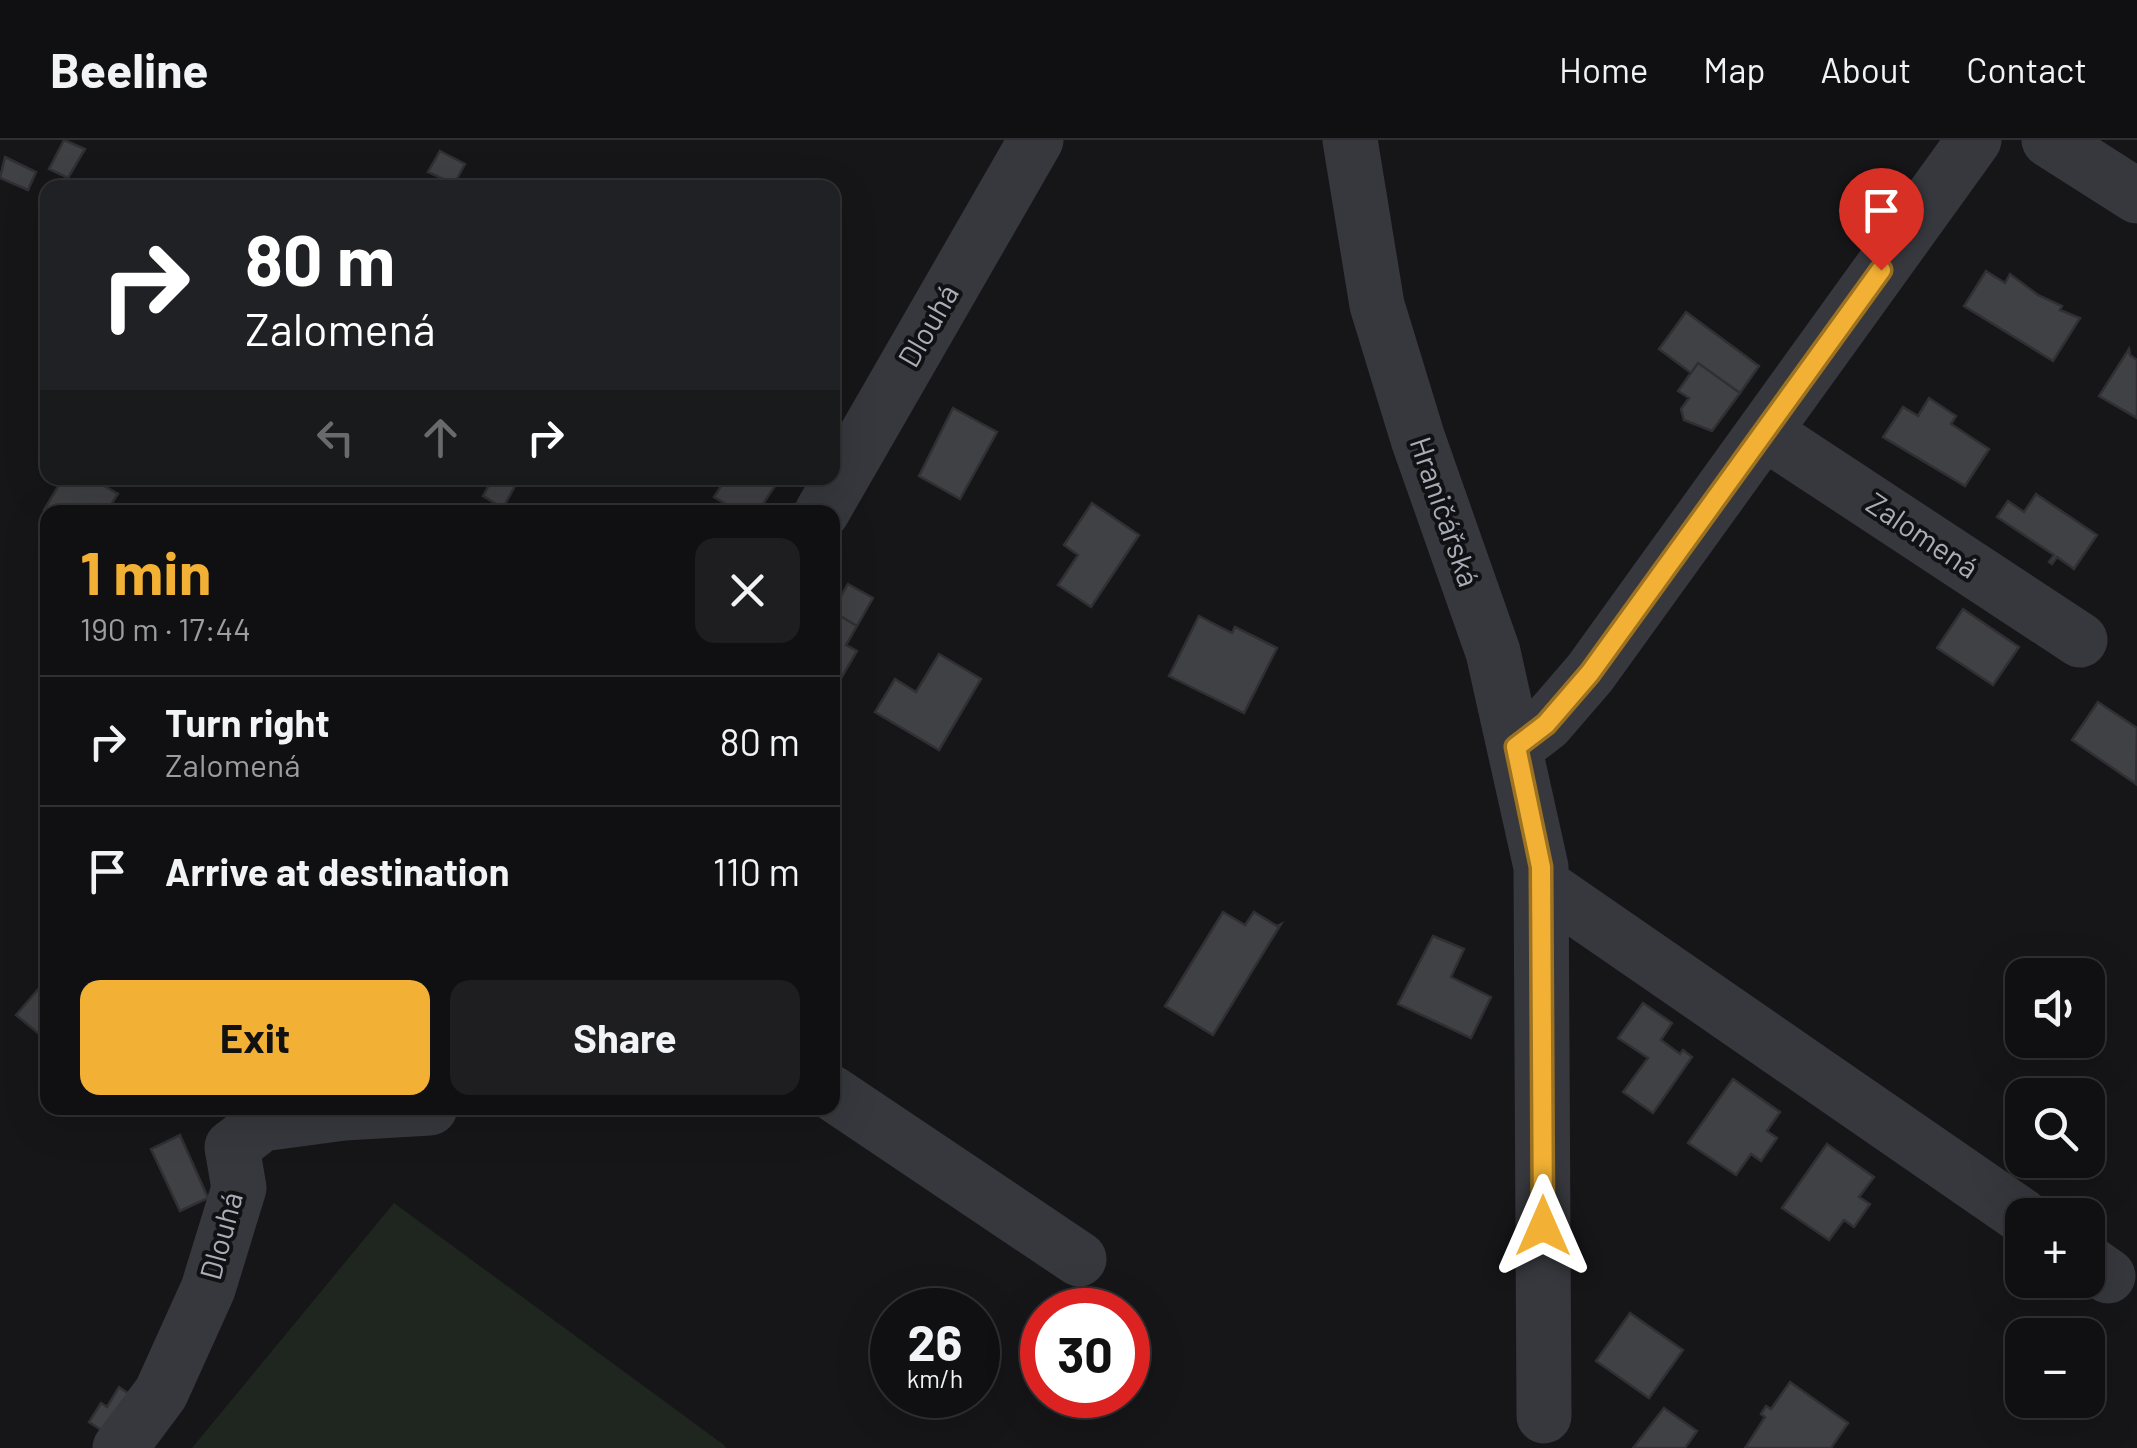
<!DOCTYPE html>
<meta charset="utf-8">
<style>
body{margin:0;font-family:Barlow,sans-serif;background:#1e1e20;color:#f1f3f6;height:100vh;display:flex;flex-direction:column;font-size:38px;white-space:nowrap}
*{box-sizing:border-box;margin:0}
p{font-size:32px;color:#9c9d9f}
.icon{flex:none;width:55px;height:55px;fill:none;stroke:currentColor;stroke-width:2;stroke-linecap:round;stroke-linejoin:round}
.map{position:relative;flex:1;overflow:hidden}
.drawer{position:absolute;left:40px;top:365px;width:800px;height:610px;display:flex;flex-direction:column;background:#101012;border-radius:20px;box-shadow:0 10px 40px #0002,0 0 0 2px #303032}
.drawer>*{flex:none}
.hud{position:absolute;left:40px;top:40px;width:800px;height:305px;border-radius:20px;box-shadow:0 10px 40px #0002,0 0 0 2px #303032;background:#202124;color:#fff;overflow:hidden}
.fabs{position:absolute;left:2005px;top:818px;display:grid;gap:20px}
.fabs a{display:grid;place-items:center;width:100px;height:100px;border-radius:20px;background:#101012;box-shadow:0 10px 40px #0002,0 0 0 2px #303032;font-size:50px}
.speed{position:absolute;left:870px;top:1148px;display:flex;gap:20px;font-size:50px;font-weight:700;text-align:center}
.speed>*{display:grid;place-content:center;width:130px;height:130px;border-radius:50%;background:#101012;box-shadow:0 10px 40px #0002,0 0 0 2px #303032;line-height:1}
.speed small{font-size:25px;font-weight:400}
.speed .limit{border:15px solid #d22;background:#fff;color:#111}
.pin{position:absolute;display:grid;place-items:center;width:85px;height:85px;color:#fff;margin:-102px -42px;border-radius:50% 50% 50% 0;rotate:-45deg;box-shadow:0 0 10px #0007}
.pin .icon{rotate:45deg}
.me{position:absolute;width:110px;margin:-55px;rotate:0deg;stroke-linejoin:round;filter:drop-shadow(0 0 8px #0008)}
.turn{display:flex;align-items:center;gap:35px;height:210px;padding:0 40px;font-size:45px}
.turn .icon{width:130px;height:130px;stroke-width:2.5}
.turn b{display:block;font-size:70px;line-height:85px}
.lanes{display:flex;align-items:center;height:95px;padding:0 40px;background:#0003;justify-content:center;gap:50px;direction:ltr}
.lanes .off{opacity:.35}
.round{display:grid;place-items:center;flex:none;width:105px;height:105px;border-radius:20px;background:#1e1e20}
.overview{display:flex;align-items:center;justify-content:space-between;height:170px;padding:0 40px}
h1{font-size:60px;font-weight:700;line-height:75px;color:#f2b134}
.primary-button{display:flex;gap:20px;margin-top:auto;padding:20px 40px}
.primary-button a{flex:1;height:115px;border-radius:20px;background:#f2b134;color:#111;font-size:40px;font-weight:700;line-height:115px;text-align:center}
.primary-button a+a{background:#1e1e20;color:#f1f3f6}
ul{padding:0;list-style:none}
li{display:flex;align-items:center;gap:30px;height:130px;padding:0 40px;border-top:2px solid #303032}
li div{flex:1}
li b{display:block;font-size:38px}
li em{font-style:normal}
header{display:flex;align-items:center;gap:60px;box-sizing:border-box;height:140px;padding:0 50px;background:#101012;border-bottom:2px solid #303032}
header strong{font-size:48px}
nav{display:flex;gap:55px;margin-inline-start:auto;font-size:35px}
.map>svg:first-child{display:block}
.green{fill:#1e261f}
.building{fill:#404145;stroke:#303034;stroke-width:2.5}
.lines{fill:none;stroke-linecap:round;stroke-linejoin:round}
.minor{stroke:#37383d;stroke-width:55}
.route-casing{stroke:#9d7322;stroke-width:25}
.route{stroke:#f2b134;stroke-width:18}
.labels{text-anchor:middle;stroke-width:8;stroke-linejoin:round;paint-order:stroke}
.street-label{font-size:30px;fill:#a8adb8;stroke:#111113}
</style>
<header>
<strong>Beeline</strong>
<nav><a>Home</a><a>Map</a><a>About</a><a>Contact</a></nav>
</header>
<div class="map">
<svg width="2137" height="1308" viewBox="0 0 2137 1308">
<rect width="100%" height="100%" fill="#161618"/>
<path class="green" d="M394,1063l330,242 2,3h-534z"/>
<path class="building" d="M64,0l21,9 -17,29 -19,-9z
M440,11l25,13 -11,20 -26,-12z
M5,17l31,15 -8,18 -28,-12z
M1986,131l19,12 5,-9 28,21 24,11 -2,4 20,8 -27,43 -89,-55z
M1686,172l73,54 -19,27 -42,-30 -7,10 -32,-24z
M2129,209l1,6 7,5v58l-38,-22z
M1698,223l42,30 -28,38 -28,-11 -3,-11 8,-11 -11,-7z
M1929,258l27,18 -5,8 38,25 -24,37 -82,-49 20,-30 15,9z
M953,268l44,24 -37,67 -41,-23z
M63,338h28l27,16 -12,18h-57l-5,-2z
M493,338l22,8 -12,22 -20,-12z
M726,338h54l-22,34h-19l-25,-15z
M2036,354l61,41 -23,34 -17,-12 -5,7 -3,-2 5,-7 -57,-38 11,-16 16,11z
M1092,363l47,32 -48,72 -33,-22 20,-30 -14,-10z
M848,444l25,14 -16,28 -25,-15z
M1963,469l56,38 -26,38 -56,-37z
M832,471l25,15 -11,19 11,6 -24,41z
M1199,476l33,17 3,-6 42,21 -33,65 -75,-37z
M939,514l42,25 -42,71 -64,-38 20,-33 21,13z
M2098,562l39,26 -1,56 -64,-44z
M1223,772l22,13 9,-13 23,14 4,-2 -68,111 -48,-29z
M1433,796l31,13 -13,28 40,20 -20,41 -73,-34z
M46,840l2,2v59l-32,-26z
M1643,863l29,20 -11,17 19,14 3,-4 9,7 -39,56 -30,-21 25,-34 -30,-20z
M1733,939l47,33 -13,19 10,7 -16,23 -10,-7 -15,21 -48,-32z
M180,995l28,63 -28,13 -29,-62z
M1827,1004l47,33 -15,20 11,7 -16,23 -10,-7 -15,20 -47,-32z
M1630,1173l53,37 -34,48 -53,-37z
M1790,1242l58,41 -17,25h-86l20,-31 -4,-3 5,-8 5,3z
M119,1247l19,13 -24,38 -25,-16 12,-19 6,4z
M1664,1268l33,23 -12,17h-52z"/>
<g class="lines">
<path class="minor" d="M1350,0l27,165 41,134 75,213 48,215 3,549
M2049,0l88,56
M1764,292l316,208
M822,372l214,-372
M1516,607l30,-23 44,-51 384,-533
M1541,744l481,332
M832,953l247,166
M2088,1122l20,14
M120,1308l41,-55 47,-104 31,-101 -7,-41 30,-23 82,-11 86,-5"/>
</g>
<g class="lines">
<g class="route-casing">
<path id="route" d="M1543,1086l-2,-359 -25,-120 30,-23 44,-51 291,-403"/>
</g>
<use href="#route" class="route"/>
</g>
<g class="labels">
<g class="street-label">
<text transform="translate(929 186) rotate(-60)" y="10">Dlouhá</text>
<text transform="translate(1444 372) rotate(71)" y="10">Hraničářská</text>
<text transform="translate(1922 396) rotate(34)" y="10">Zalomená</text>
<text transform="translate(222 1096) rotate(-75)" y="10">Dlouhá</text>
</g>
</g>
</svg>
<div class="fabs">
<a><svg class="icon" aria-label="sound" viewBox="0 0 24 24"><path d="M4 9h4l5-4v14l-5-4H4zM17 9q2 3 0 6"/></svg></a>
<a><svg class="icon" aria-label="search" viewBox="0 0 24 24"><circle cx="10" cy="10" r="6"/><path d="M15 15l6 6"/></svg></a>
<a>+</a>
<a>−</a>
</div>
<div class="speed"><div>26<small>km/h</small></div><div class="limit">30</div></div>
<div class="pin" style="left:1881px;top:130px;background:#d93025"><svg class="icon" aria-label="arrive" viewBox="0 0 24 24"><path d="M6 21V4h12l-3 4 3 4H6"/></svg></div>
<svg class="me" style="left:1543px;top:1086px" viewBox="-20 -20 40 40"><path d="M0-17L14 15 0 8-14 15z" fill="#f2b134" stroke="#fff" stroke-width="4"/></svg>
<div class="hud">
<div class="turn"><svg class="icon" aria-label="right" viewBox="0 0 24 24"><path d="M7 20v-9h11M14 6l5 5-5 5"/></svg><div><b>80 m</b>Zalomená</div></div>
<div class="lanes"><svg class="icon off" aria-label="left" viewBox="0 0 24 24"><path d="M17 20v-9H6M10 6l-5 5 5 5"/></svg><svg class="icon off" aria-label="ahead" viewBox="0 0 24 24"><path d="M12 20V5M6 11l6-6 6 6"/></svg><svg class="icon" aria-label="right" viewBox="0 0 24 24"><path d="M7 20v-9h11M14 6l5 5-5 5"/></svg></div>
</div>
<section class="drawer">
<div class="overview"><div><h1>1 min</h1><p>190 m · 17:44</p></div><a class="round"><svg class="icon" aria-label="close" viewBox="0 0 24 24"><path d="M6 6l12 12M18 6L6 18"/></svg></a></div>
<ul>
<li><svg class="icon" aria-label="right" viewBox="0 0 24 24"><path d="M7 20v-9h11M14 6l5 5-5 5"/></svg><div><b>Turn right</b><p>Zalomená</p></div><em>80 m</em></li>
<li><svg class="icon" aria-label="arrive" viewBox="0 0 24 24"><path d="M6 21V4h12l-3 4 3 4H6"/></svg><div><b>Arrive at destination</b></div><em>110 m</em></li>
</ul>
<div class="primary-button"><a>Exit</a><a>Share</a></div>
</section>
</div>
